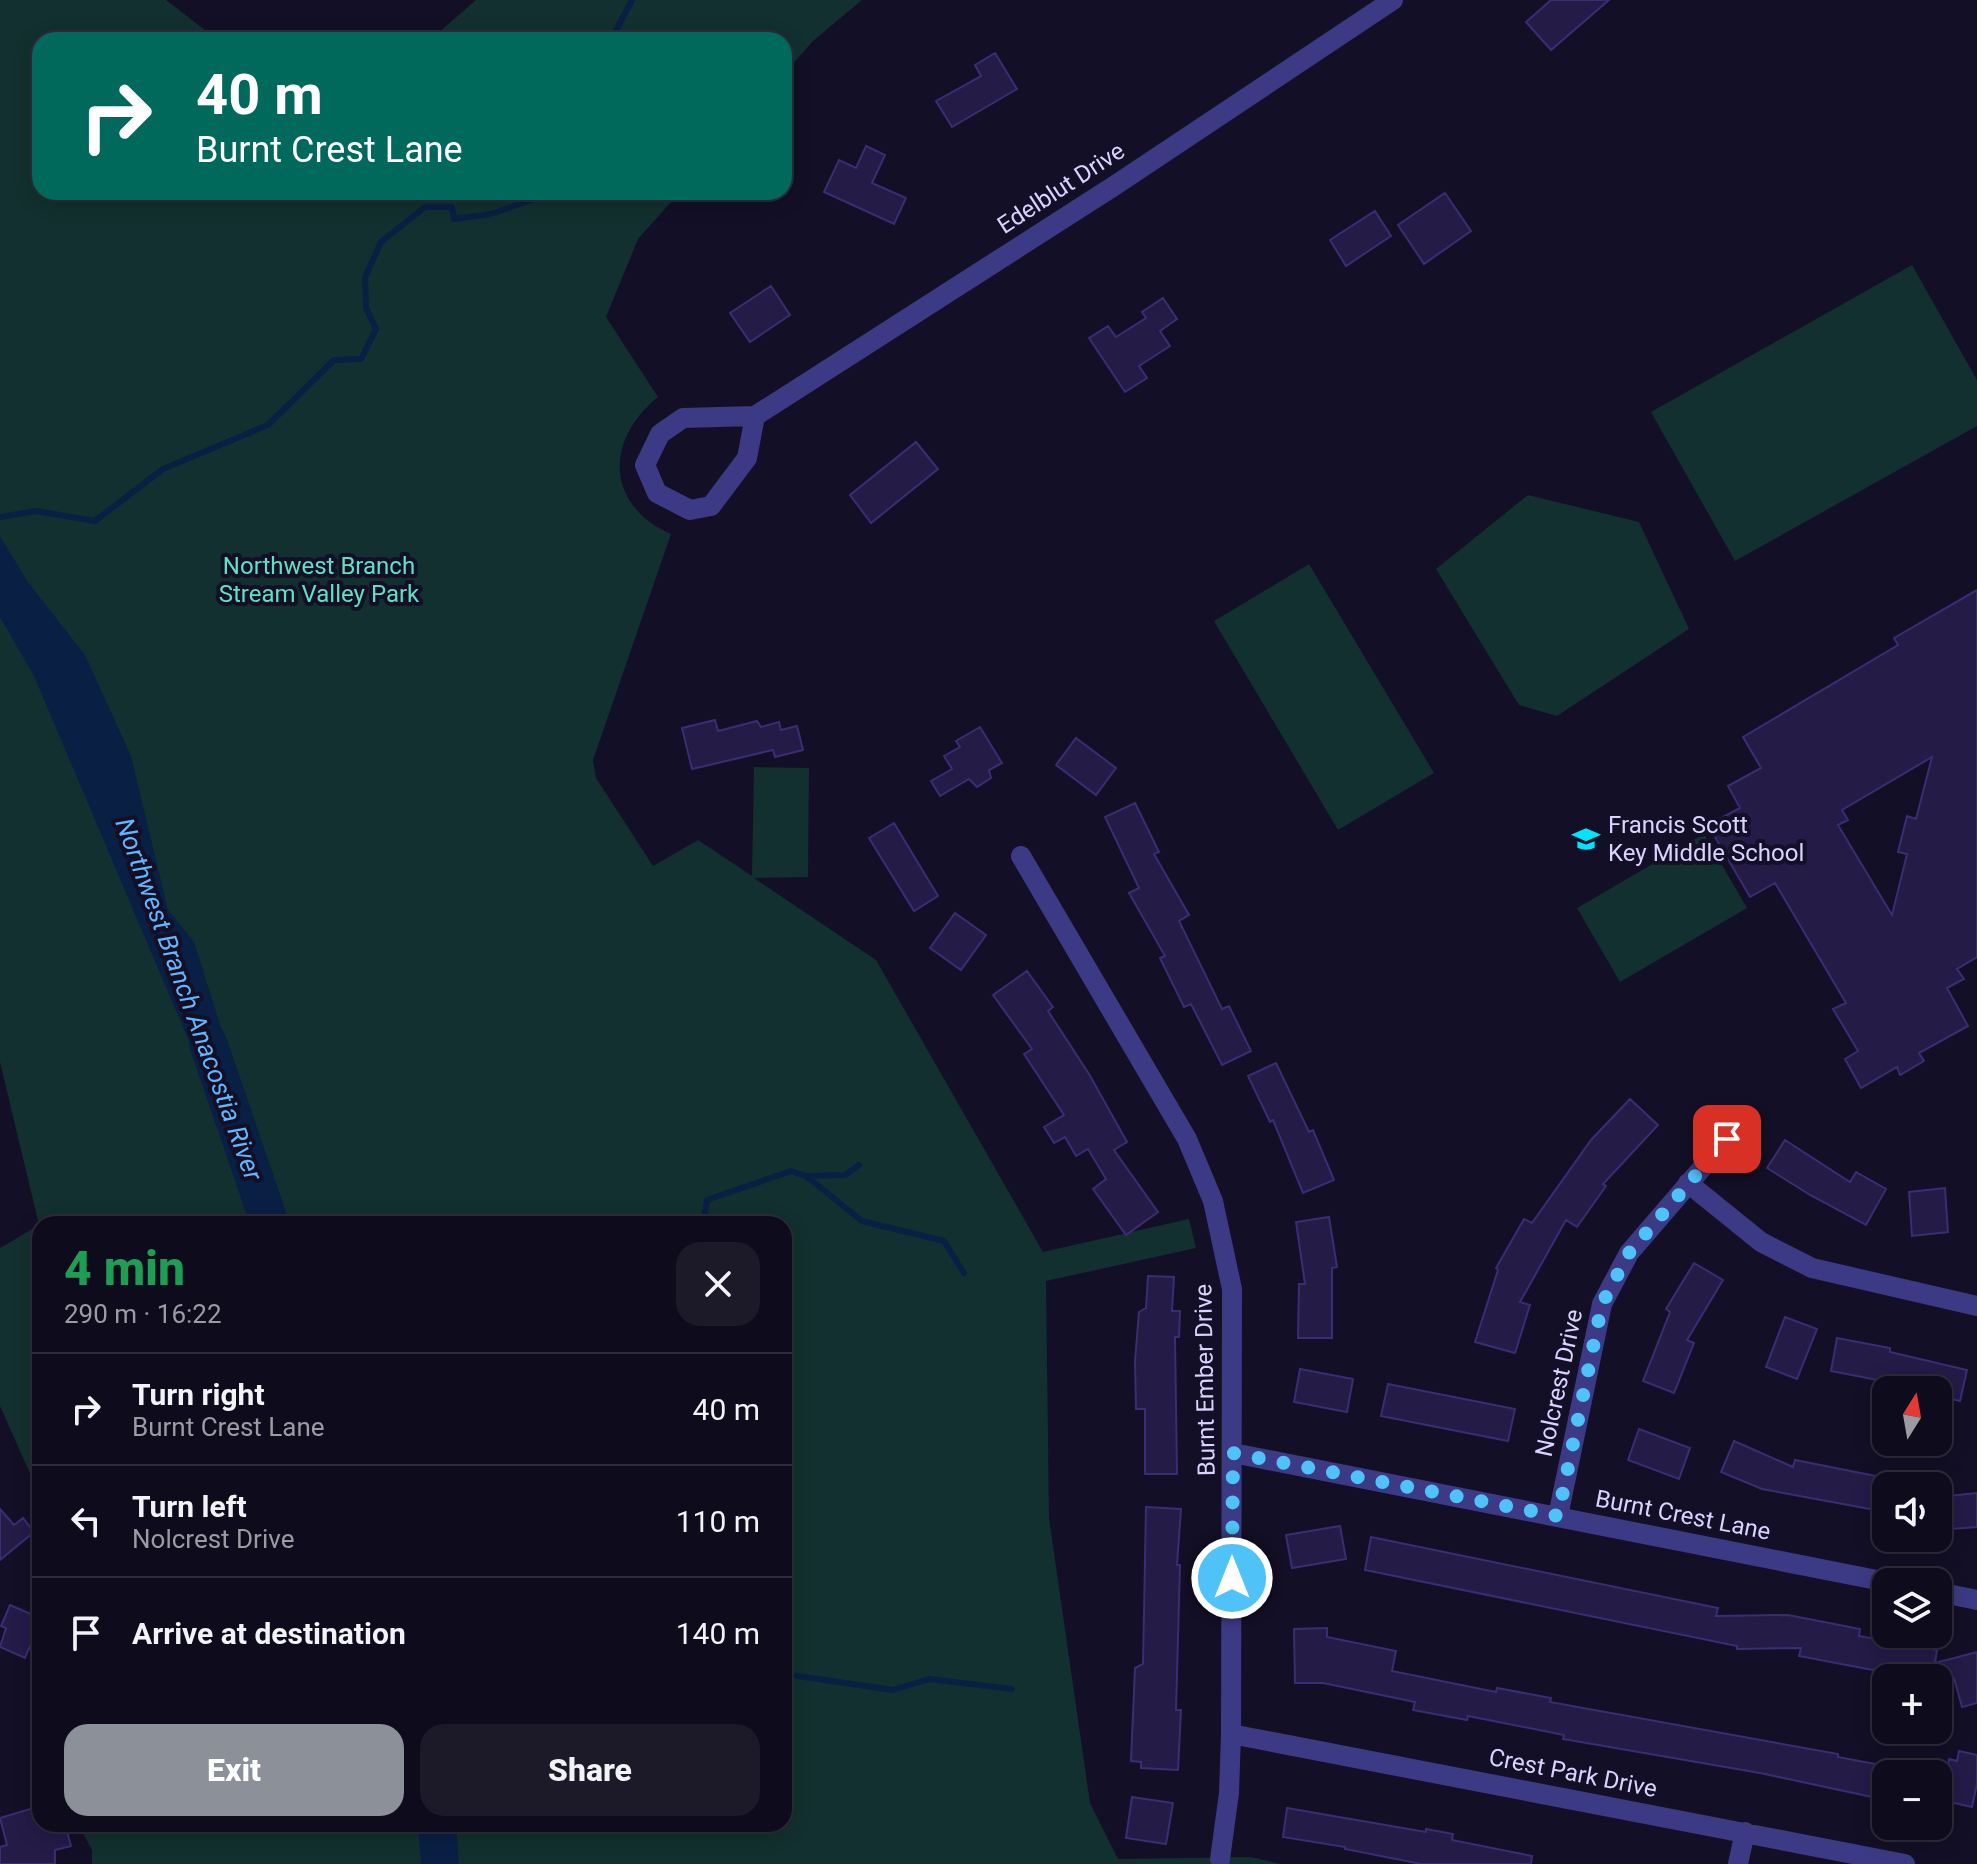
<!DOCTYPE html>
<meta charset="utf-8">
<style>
body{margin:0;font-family:Roboto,sans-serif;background:#1c1929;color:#f1f3f6;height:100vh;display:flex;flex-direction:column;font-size:30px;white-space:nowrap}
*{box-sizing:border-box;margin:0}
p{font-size:26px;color:#9b9ba3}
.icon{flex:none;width:44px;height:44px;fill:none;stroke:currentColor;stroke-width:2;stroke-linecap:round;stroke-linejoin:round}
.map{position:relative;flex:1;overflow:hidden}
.sheet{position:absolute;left:32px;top:1216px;width:760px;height:616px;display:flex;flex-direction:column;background:#0e0b1c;border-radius:24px;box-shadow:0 4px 20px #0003,0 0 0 2px #2e2b3b}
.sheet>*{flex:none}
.banner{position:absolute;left:32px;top:32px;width:760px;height:168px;border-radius:24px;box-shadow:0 4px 20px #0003,0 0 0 2px #2e2b3b;background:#00695c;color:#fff;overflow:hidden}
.needle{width:52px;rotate:11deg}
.tools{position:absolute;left:1872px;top:1376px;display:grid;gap:16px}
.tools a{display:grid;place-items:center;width:80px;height:80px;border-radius:16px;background:#0e0b1c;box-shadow:0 4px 20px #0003,0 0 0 2px #2e2b3b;font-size:40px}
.pin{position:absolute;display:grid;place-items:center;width:68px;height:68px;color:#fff;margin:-34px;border-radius:16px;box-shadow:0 4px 12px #0006}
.me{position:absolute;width:88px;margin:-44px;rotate:0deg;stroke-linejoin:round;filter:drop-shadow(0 0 6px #0008)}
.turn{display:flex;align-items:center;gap:28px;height:168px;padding:0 32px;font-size:36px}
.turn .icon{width:104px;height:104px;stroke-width:2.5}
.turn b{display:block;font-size:56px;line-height:68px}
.round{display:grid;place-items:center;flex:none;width:84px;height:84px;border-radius:24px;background:#1c1929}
.summary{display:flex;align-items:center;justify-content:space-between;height:136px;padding:0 32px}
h1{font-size:48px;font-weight:800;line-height:60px;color:#1e9e55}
.cta{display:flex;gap:16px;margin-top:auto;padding:16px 32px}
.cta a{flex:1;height:92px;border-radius:24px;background:#8c9099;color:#fff;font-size:32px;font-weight:800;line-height:92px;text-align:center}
.cta a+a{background:#1c1929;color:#f1f3f6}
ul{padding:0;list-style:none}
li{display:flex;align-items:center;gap:24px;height:112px;padding:0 32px;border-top:2px solid #2e2b3b}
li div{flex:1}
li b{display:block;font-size:30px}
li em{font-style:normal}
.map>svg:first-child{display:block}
.green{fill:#12302f}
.water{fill:#0a1f44}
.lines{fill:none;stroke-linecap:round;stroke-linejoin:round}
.stream{stroke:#0a1f44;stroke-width:6}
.river{stroke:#0a1f44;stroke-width:38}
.building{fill:#241b47;stroke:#3b2d73;stroke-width:2;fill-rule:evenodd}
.street{stroke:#3d3a85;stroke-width:20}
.route{stroke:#4fc3f7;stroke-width:14;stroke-dasharray:0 25.2}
.labels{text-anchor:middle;stroke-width:8;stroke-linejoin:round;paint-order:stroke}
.street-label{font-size:24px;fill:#d9d4ff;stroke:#130f26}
.park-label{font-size:24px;fill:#5fe0c0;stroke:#130f26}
.poi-label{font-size:24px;fill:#d9d4ff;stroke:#130f26;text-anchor:start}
.water-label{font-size:26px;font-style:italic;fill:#62b6ff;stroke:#130f26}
</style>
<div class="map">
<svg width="1977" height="1864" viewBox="0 0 1977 1864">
<rect width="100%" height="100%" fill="#130f26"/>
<path class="green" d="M0,0h166l52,40h-178v152h640l-42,47 -32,78 52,80c-53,43 -53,108 13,137l-78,226 3,18 57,88 45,-26 54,36 2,-109 55,1 -1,109 -54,1 122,82 167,292 146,-33 7,29 -150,33 3,237 41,285 28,56 133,-2 29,7h-1188v-14l-14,-26h706v-600h-744v272l-40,-90v-158l39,-23 -39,-163z
M476,0h386l-49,41 -29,33v-34h-354z
M1912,265l65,115v46l-242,135 -84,-149z
M1528,495l111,27 50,107 -132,87 -38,-11 -83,-136z
M1309,564l125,209 -96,57 -124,-209z
M1704,834l43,74 -127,74 -43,-74z"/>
<path class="water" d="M0,536l28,46 57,73 46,101 37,154 26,32 56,177 -51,-54 -165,-389 -34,-59z"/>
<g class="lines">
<path class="stream" d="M611,40l21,-40
M0,517l36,-6 59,10 68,-52 105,-44 66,-65 27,-1 15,-30 -10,-21 -1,-31 16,-35 44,-35h27l2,12 37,-5 63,-22
M806,1176l39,-1 14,-10
M703,1224l4,-24 84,-29 15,5 56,45 82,20 20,32
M784,1674l109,16 36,-11 83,10"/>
<path class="river" d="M208,1043l62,181
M437,1824l3,40"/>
</g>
<path class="building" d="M1551,0h58l-58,50 -25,-28z
M995,53l22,36 -65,38 -16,-26 45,-25 -6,-11z
M866,146l19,9 -13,28 34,15 -12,26 -70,-32 15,-32 17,8z
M1445,193l26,38 -47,33 -26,-39z
M1375,211l16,25 -45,30 -16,-26z
M771,286l19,29 -40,27 -20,-29z
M1163,298l14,21 -17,12 10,15 -31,20 8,12 -22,14 -36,-54 19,-12 8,11 30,-19 -4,-6z
M916,442l22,27 -67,54 -21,-28z
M1977,590v367l-20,12 7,10 -17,9 21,38 -49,27 5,8 -24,14 -3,-8 -36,21 -16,-29 13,-8 -25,-42 13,-6 -71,-120 -25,14 -42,-72 32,-17 -12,-22 33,-18 -18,-31 155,-92 -4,-7zM1932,757l-16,62 -9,-3 -9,36 9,2 -15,61 -54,-90 10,-5 -6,-10z
M715,720l3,11 39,-10 4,6 18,-5 2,8 16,-4 6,24 -28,7 -2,-7 -81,19 -10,-41z
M980,727l22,36 -13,7 2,8 -14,9 -8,-8 -29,17 -9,-15 21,-12 -8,-13 16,-9 -4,-6z
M1076,738l40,30 -20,27 -40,-30z
M1135,803l24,49 -5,2 35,61 -10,6 43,88 7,-3 22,45 -29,14 -31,-61 -7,3 -24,-49 5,-2 -36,-63 10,-5 -34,-71z
M894,823l44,73 -24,15 -45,-73z
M955,913l31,22 -25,35 -31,-22z
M1027,971l26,36 -5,4 41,63 38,68 -13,8 44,62 -32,23 -33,-46 13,-10 -18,-30 -12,7 -11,-19 -11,6 -10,-16 20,-12 -40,-61 8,-5 -39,-54z
M1276,1063l33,69 4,-2 21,50 -31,13 -30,-73 -3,2 -22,-46z
M1630,1099l28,26 -55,59 3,2 -29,41 -11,-7 -46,82 10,3 -15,48 -40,-11 23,-72 -2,-2 28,-49 8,4 59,-83z
M1785,1140l65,42 6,-10 30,17 -20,36 -56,-30 -43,-27z
M1945,1188l3,44 -36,4 -3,-44z
M1329,1217l8,50 -5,1v70h-34l1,-54h6l-9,-62z
M1694,1263l29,17 -36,60 7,3 -20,50 -31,-12 27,-69 -4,-3z
M1148,1276l26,1 -2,34h8l-1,26h-4l2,137h-32v-65h-9l-1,-48 4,-49 7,-4z
M1785,1317l32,12 -20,50 -31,-12z
M1837,1338l53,10v4l77,18 -7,31 -22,-5v-6h-31l1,-4 -77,-15z
M1300,1369l53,10 -6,33 -53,-10z
M1388,1384l127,25 -7,32 -127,-25z
M1639,1429l51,19 -11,31 -51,-19z
M1734,1441l59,26 2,-7 91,18v34l-124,-23 -41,-17z
M1977,1493v34l-39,3v-33z
M1146,1507l35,2 -4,56h3l-4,145h5l-3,60 -37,-2v-6l-10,-1 4,-93 8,-4z
M0,1509l14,16 9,-7 11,14 -34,28z
M1340,1526l6,33 -54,9 -6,-33z
M1371,1537l347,71 -2,8 72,-1 72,14 -1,7 78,14 -2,13 42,-11v51l-15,4 -8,-29h-54l-23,-5 1,-2 -79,-15 2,-8 -64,1v-3l-372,-76z
M10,1605l30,13v24l-7,-3 -8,19 -25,-11 6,-19 -5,-2z
M1327,1628v9l69,14 -4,20 104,21 1,-4 54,10 -1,4 288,52v3l48,9v34l-126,-27 -197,-34 1,-4 -96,-19 -1,4 -54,-10 2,-8 -92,-19h-28l-1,-54z
M1959,1751l18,4v29l-5,23 -31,-7 8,-41 8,2z
M1132,1797l41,6 -7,41 -40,-6z
M40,1806v18h25l6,22 -16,4v14h-55v-17l7,-2 -7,-27z
M1287,1808l139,24v-3l27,5 -1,6 80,16 -1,8h-110l-76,-15v-2l-62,-10z"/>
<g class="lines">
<path class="street" d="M755,416l-8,42 -36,48 -21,4 -33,-17 -12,-28 15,-31 23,-16 72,-2 359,-230 279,-186
M1021,856l166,283 26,62 19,88 -1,445 -2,59 -9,66
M1688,1183l73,59 51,26 165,38
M1233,1453l654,129
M1558,1516l44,-212 27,-51 117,-136
M1938,1592l39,8
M1231,1734l674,130
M1738,1864l7,-32"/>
</g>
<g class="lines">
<path class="route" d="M1232,1578l1,-125 325,63 44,-212 27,-51 98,-114"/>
</g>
<defs>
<g id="school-bare" transform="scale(2.16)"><path d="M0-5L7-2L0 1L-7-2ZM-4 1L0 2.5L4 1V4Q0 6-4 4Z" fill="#00e5ff" stroke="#130f26" stroke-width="2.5" paint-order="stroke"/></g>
</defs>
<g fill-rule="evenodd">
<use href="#school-bare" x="1586" y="839"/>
</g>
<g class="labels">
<g class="street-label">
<text transform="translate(1061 188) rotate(-33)" y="8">Edelblut Drive</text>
<text transform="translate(1205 1380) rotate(-91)" y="8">Burnt Ember Drive</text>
<text transform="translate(1559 1383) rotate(-78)" y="8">Nolcrest Drive</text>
<text transform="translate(1683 1515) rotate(11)" y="8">Burnt Crest Lane</text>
<text transform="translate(1573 1773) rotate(11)" y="8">Crest Park Drive</text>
</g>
<g class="park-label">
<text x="319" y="574">Northwest Branch<tspan x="319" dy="28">Stream Valley Park</tspan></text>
</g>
<g class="poi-label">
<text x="1608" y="833">Francis Scott<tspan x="1608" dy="28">Key Middle School</tspan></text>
</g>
<g class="water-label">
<text transform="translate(189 999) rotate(70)" y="9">Northwest Branch Anacostia River</text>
</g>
</g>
</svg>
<div class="tools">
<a><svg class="needle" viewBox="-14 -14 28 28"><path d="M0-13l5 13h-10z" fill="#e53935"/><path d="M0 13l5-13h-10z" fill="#9b9ba3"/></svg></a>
<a><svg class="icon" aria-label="sound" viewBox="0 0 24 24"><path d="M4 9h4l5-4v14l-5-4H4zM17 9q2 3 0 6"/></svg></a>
<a><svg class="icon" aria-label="layers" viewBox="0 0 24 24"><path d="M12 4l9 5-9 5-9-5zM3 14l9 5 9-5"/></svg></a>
<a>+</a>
<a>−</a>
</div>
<div class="pin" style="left:1727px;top:1139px;background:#d93025"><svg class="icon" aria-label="arrive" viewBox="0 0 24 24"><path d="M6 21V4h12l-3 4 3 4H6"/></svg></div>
<svg class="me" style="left:1232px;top:1578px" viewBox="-20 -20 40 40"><circle r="17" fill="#4fc3f7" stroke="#fff" stroke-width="3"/><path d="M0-11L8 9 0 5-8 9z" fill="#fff"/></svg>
<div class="banner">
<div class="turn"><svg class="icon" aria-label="right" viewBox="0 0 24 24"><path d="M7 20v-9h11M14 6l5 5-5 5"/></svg><div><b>40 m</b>Burnt Crest Lane</div></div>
</div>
<section class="sheet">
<div class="summary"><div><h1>4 min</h1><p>290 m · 16:22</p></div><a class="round"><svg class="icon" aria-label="close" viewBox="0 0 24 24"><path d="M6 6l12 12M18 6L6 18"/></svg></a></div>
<ul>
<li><svg class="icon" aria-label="right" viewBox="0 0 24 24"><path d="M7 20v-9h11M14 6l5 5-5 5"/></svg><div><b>Turn right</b><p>Burnt Crest Lane</p></div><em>40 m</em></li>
<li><svg class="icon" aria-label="left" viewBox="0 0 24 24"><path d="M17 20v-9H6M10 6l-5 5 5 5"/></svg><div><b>Turn left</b><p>Nolcrest Drive</p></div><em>110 m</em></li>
<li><svg class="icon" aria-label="arrive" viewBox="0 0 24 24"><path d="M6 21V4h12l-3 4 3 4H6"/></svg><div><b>Arrive at destination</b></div><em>140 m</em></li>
</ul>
<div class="cta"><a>Exit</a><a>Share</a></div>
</section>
</div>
